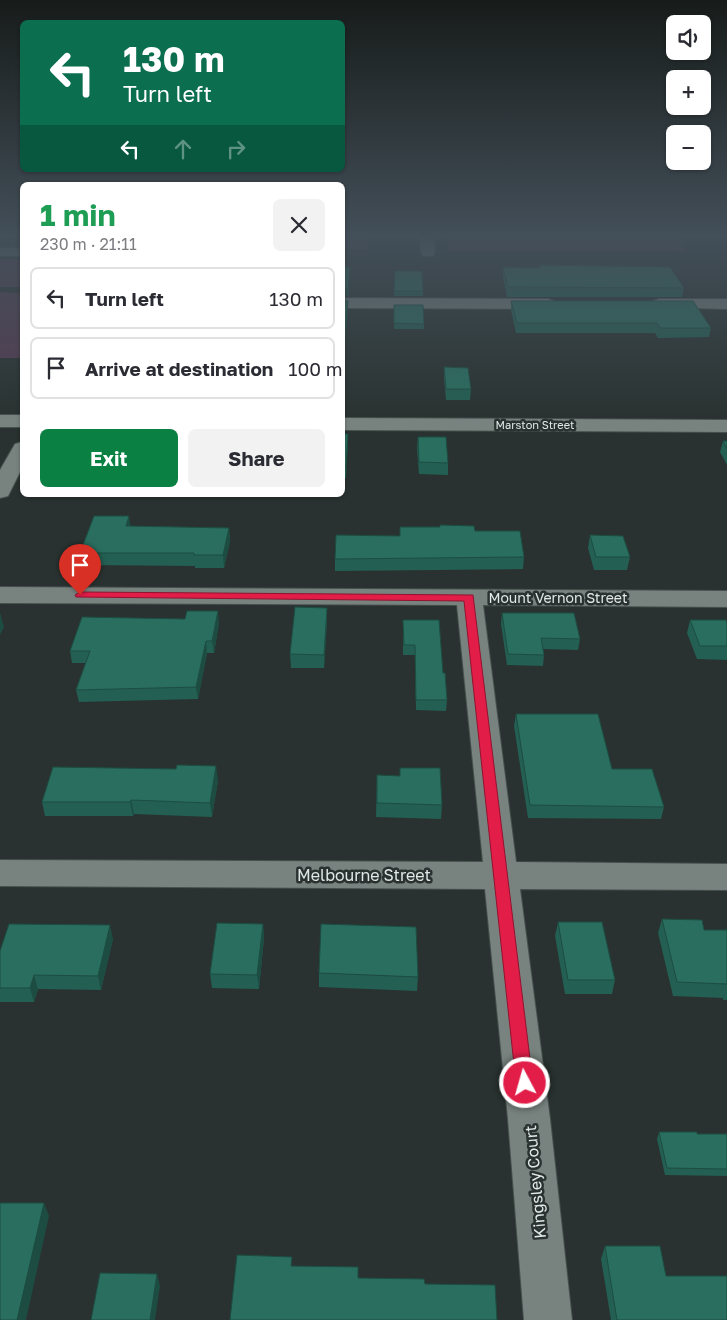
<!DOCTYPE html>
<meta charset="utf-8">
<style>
body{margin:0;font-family:"Golos Text",sans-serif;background:#f2f2f3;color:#2b2b33;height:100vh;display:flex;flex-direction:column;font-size:19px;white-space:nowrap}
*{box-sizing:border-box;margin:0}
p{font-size:16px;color:#7c7c81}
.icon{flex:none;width:28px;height:28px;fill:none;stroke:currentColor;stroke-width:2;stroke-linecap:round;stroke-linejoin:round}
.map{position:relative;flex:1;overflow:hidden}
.drawer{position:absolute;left:20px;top:182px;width:325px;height:315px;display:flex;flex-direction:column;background:#fff;border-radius:8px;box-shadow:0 1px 4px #0004}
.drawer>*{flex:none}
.hud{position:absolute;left:20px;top:20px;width:325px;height:152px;border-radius:8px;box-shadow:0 1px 4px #0004;background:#0b6e4f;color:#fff;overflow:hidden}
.fabs{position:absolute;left:666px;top:15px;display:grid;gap:10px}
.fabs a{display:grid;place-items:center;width:45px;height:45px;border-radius:8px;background:#fff;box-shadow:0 1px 4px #0004;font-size:25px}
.pin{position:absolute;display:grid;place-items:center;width:42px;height:42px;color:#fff;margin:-51px -21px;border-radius:50% 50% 50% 0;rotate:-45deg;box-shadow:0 0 5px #0007}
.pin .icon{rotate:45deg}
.me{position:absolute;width:55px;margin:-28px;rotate:354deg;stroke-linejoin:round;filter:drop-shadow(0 0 4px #0008)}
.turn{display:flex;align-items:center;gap:18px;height:105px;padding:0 20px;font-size:22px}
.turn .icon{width:65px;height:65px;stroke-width:2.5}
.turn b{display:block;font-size:35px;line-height:42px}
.lanes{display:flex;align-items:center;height:48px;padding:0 20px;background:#0003;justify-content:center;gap:25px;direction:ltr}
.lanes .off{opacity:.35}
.round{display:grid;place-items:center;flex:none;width:52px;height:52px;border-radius:8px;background:#f2f2f3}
.overview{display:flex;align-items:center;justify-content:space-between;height:85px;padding:0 20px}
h1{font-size:30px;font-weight:700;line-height:38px;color:#1e9e55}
.button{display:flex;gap:10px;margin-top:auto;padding:10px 20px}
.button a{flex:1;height:58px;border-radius:8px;background:#0b8043;color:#fff;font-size:20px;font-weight:700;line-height:58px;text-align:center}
.button a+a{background:#f2f2f3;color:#2b2b33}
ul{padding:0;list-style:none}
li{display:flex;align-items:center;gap:15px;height:62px;margin:0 10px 8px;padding:0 10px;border:2px solid #e1e1e2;border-radius:8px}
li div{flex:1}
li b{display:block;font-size:19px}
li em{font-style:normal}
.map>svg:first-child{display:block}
.green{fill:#543c51}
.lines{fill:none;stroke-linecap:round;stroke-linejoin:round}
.minor-casing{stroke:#47504e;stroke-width:2}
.minor{fill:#78837f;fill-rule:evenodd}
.wall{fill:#235f52}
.shaded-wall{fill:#1d4d42}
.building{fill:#296e5f;stroke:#1d4d42}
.route{fill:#e11d48;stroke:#92132f}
.labels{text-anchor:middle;stroke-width:5;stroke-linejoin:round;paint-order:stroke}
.far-street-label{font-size:11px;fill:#e2e8e6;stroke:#293230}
.street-label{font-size:14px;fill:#e2e8e6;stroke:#293230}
.near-street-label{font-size:16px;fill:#e2e8e6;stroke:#293230}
</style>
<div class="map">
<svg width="727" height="1320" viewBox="0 0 727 1320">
<rect width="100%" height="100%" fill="#293230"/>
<path class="green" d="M343,236h25v13h-25z
M447,236h229l10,15 -237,-1z
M0,259h22v28h-22z
M0,292l22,1v65h-22z"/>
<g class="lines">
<g class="minor-casing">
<path id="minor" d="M420,236h14l1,17 -2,3h-10l-2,-3z
M0,248h22v8h-22z
M342,298l206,1 6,2 2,3 -2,3 -6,2 -206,-1z
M659,299h68v10l-74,-2 -2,-3 2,-3z
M0,415h22v12h-22z
M342,418l385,2v12l-385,-2z
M22,442v26l-14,28 -8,2v-28l15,-26z
M0,587l727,4v16l-244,-2 33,257 211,2v26l-207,-1 30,230 22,201h-48l-16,-201 -23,-230 -485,-3v-26l483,2 -26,-257 -457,-2z"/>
</g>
<use href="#minor" class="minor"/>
</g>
<path class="wall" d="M539,265l145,23 -2,9h-175l-4,-21v-9l36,1z
M395,271l28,20v5h-29z
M342,301l6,9 -3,30h-3z
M511,301l200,27 -2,9 -51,1 -3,-5h-139l-5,-23z
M394,305l30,19v5h-30z
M444,367l27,22 -1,11h-24l-2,-22z
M342,434h6l-2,44h-4z
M418,437l30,26v12l-29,-1 -2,-26z
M723,441h4v24l-7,-13z
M131,526l98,2 1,13 -6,27h-29v-2l-112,-1 -3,-12z
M400,527l75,4 49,26 -1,12 -188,2v-12l65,-23z
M590,535l40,22 -3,13h-33l-6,-22z
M327,608v13l-3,47h-33l-1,-14z
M502,613l78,26 -2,11 -35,-1 1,6 -1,11 -36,-1 -6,-41z
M403,620l40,53 4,27 -1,11 -30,-1 -1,-55h-12z
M690,620l37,4v36l-30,-1 -10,-26z
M219,623l-5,30h-7l-9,46 -119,3 -3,-12 10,-27h-14l-2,-12z
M516,714l148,93 -3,12 -133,-1 -14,-92z
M377,775l65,30 -1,14 -65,-2z
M218,780l-6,37 -78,-3 -1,2h-88l-3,-14z
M662,919l42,11h23v70h-4v-2l-50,-2 -15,-63z
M558,922l57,58 -3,14h-47l-10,-58z
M263,924l1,14 -5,51 -47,-1 -2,-14z
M113,939l-12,51 -63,-1 -4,13h-34v-51z
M319,973l99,4 -1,14 -98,-4z
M659,1132l38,2h30v42l-62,-1 -8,-36z
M605,1246l61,30 61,44h-116l-10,-61z"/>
<path class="shaded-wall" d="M350,267l-1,29 -7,1v-8z
M348,301v9l-3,30v-9z
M348,434v12l-2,32v-12z
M129,516l2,13 -5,-3z
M229,528l1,13 -6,27 -1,-13z
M327,608v13l-3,47v-13z
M218,611l1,12 -5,30 -2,-12z
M0,613l4,14 -4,8z
M206,641l1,12 -9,46 -2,-12z
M216,766l2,14 -6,37 -2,-14z
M131,800l3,14 -1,2 -3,-14z
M263,924l1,14 -5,51 -2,-14z
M110,925l3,14 -12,51 -3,-14z
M34,975l4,14 -4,13 -4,-14z
M44,1203l5,13 -23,104h-9z
M157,1274l3,12 -5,34h-5z"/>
<path class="building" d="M539,265l131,2 14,21 -176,-1 -5,-20 37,1z
M342,267h8l-2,21 -6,1z
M395,271h27l1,20h-29z
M342,301h6l-3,30h-3z
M511,301h182l18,27h-51l-3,-5h-140z
M394,305h29l1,19 -30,-1z
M444,367l24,1 3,21h-25z
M342,434h6l-2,32h-4z
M418,437h28l2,26 -29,-1z
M723,441h4v8z
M94,516h35l-3,10 103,2 -6,27h-29v-2h-114z
M440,525l34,1 1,5h45l4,26 -189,2 1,-24 64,1v-9h40z
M590,535l33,1 7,21h-34z
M295,607l32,1 -3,47 -34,-1z
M187,611h31l-6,30h-6l-10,46 -120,3 14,-39h-20l12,-34 103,2z
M502,613h72l6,26 -39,-1 3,17 -36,-1z
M403,620h36l4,53h2l2,27h-31l-1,-55h-11z
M690,620h36l1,4v22h-27z
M516,714h82l14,55h40l12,38 -134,-2z
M177,765l39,1 -6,37 -79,-3 -1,2h-88l11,-35 123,2z
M400,768h40l2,37 -65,-2v-28l23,1z
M662,919l40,1 2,10h23v54l-50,-2z
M558,922h44l13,58h-47z
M217,923l46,1 -6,51 -47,-1z
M9,924l101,1 -12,51 -64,-1 -4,13h-30v-37z
M321,924l95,3 2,50 -99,-4z
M659,1132h38v2h30v35l-60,-1z
M0,1203h44l-27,117h-17z
M605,1246h55l6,30h61v44h-110z
M237,1255l55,2 -1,9 67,1v11l66,1 1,5 70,1 2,35h-267z
M100,1273l57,1 -7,46h-59z"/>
<linearGradient id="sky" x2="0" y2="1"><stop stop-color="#171c1a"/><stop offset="0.56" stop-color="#434f59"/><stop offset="1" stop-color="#434f59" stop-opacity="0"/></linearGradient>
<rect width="727" height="421" fill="url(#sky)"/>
<path class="route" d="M80,592l393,3 60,488 -2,5 -6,3 -6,-3 -3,-5 -52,-482 -388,-4 -1,-2z"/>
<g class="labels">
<g class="far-street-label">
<text x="535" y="429">Marston Street</text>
</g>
<g class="street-label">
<text x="558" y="603">Mount Vernon Street</text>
</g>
<g class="near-street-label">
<text x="364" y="881">Melbourne Street</text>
<text transform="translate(535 1182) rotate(-95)" y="6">Kingsley Court</text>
</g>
</g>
</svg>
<div class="fabs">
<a><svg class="icon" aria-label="sound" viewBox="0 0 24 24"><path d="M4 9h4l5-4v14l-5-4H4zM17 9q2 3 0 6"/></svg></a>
<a>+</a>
<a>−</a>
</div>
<div class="pin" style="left:80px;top:595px;background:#d93025"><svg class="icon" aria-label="arrive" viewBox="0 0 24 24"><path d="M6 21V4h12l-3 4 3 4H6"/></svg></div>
<svg class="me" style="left:525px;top:1083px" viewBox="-20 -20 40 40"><circle r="17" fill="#e11d48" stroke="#fff" stroke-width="3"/><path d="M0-11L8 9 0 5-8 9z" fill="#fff"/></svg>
<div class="hud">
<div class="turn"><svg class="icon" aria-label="left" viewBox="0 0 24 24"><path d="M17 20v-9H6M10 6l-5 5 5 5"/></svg><div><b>130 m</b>Turn left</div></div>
<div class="lanes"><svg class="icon" aria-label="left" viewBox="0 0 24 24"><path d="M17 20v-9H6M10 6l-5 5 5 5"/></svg><svg class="icon off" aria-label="ahead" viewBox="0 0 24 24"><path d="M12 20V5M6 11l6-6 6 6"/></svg><svg class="icon off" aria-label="right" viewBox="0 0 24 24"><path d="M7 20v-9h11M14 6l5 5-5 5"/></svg></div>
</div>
<section class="drawer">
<div class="overview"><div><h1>1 min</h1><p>230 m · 21:11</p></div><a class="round"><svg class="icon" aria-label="close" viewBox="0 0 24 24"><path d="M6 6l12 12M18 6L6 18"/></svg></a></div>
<ul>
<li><svg class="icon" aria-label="left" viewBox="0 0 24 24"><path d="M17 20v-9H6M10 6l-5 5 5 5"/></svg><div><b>Turn left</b></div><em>130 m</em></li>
<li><svg class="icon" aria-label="arrive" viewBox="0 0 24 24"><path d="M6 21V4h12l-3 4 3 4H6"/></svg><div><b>Arrive at destination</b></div><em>100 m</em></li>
</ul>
<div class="button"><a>Exit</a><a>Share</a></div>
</section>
</div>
